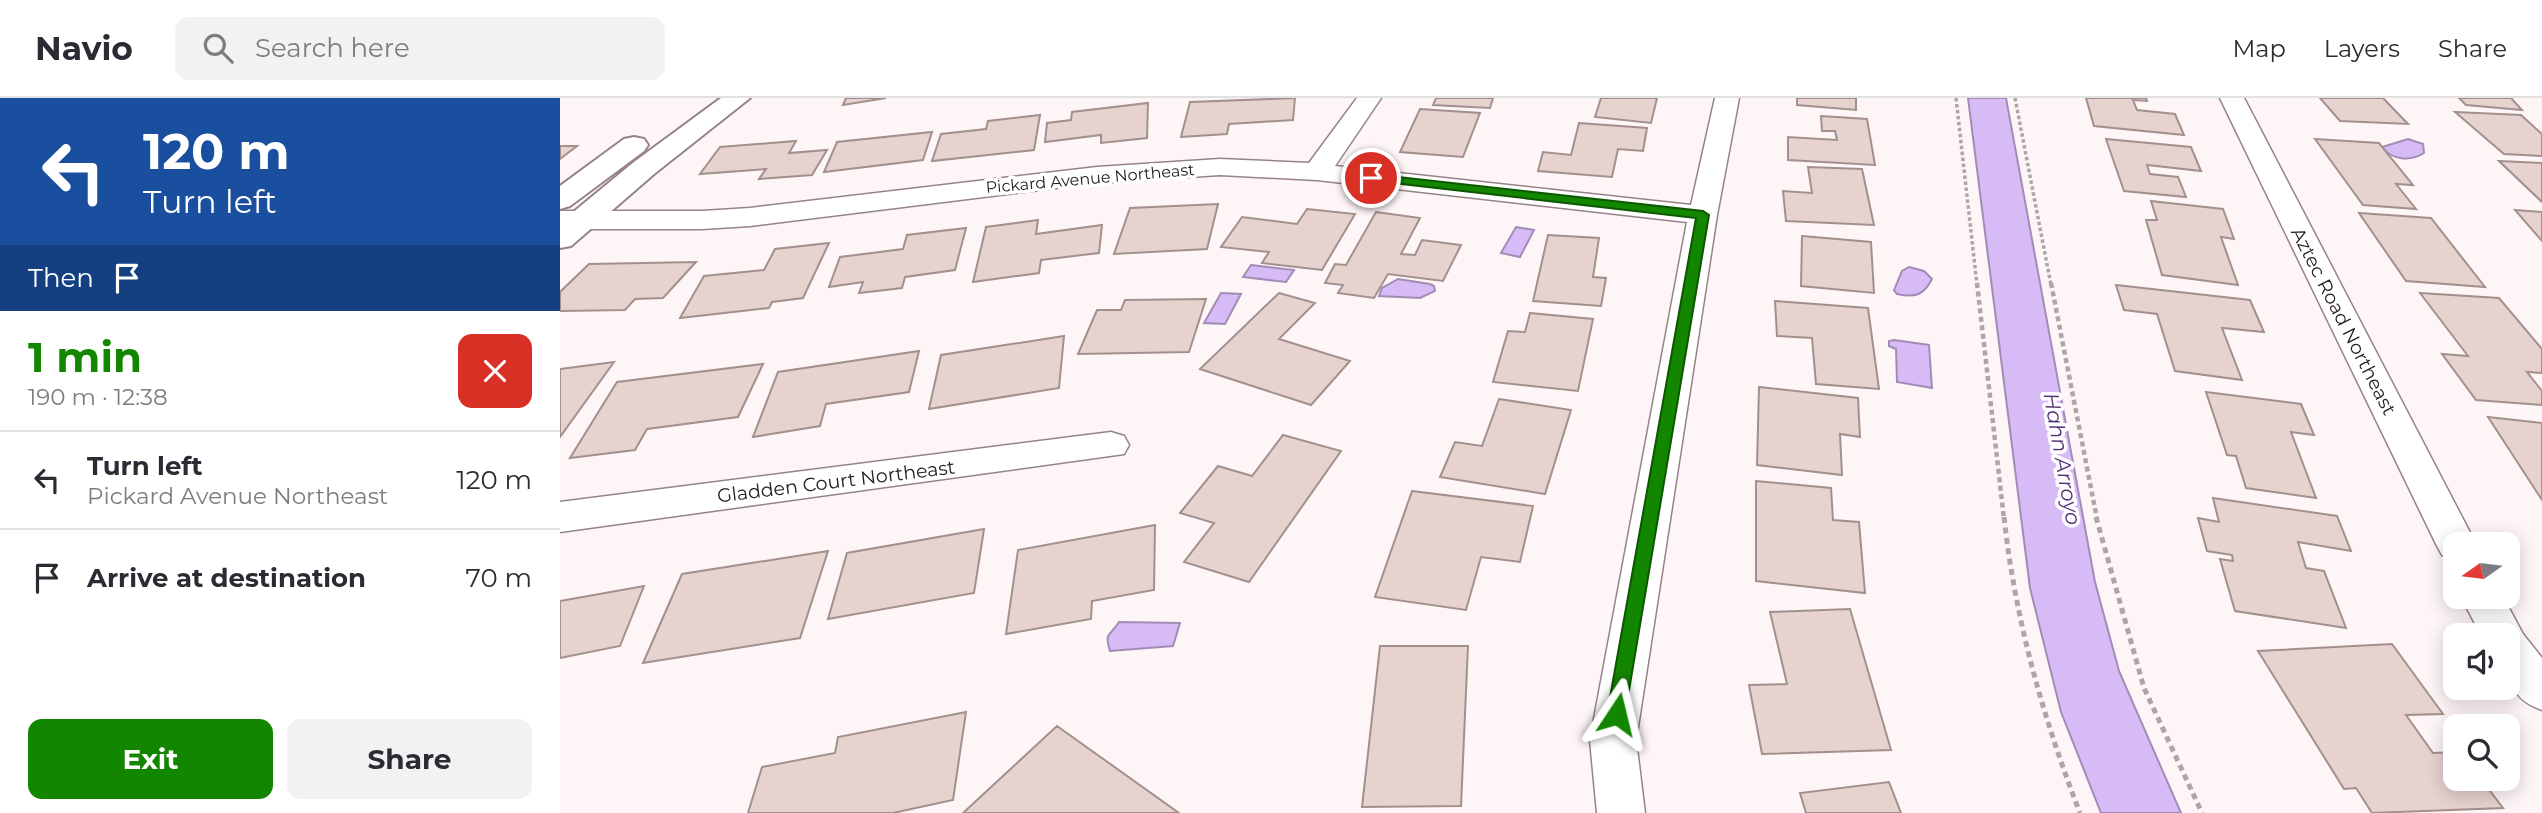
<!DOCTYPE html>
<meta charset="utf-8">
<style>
body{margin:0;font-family:Montserrat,sans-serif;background:#f2f2f3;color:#2b2b33;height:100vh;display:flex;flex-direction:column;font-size:26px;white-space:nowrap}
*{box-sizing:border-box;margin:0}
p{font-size:23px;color:#7c7c81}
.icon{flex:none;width:38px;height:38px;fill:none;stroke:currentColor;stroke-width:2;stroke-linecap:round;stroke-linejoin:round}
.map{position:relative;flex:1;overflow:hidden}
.sheet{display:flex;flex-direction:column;background:#fff;width:560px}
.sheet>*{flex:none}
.guide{background:#1a4fa0;color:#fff;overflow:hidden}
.needle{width:46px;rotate:256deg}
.fabs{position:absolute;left:1883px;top:434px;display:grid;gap:14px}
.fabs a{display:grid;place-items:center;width:77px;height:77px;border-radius:14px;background:#fff;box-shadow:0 4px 18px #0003;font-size:35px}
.pin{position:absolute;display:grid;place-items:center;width:60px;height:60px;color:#fff;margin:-30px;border:4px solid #fff;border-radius:50%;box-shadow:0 2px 7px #0007}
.me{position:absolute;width:77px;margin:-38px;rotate:10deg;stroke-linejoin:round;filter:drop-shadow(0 0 5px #0008)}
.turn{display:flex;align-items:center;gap:24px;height:147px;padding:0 28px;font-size:32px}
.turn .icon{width:91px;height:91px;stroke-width:2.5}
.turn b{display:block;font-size:49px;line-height:60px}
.then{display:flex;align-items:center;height:66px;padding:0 28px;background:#0003;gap:14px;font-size:26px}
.round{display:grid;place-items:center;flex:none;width:74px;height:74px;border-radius:14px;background:#f2f2f3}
.summary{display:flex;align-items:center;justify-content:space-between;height:119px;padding:0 28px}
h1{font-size:42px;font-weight:700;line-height:52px;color:#138600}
.primary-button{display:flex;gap:14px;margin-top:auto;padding:14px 28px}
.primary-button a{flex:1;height:80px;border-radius:14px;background:#138600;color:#fff;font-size:28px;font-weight:700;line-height:80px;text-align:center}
.primary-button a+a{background:#f2f2f3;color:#2b2b33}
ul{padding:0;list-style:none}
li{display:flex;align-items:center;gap:21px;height:98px;padding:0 28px;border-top:2px solid #e1e1e2}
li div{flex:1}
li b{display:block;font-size:26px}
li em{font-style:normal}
header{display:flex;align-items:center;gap:42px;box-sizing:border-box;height:98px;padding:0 35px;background:#fff;border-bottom:2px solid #e1e1e2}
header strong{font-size:33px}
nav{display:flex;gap:38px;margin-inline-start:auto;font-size:24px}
.search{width:490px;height:63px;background:#f2f2f3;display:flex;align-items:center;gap:18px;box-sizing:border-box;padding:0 24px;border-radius:14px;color:#7c7c81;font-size:26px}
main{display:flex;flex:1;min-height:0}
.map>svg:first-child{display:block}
.water{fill:#d6bbf6;stroke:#a28cb6;stroke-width:2}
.building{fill:#e6d2cf;stroke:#a3908d;stroke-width:2}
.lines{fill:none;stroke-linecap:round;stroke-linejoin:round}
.minor-casing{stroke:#968388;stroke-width:3}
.tertiary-casing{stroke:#968388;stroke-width:4}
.path-far2{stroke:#ada5a7;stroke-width:3.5;stroke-dasharray:3.5 2.5;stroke-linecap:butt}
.path-far1{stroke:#ada5a7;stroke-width:4.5;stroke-dasharray:5 3.5;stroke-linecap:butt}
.path{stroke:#ada5a7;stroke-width:5;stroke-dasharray:6 4.5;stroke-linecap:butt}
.minor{fill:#fff;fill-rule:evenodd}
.tertiary{fill:#fff;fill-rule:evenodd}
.route{fill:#138600;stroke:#0c5700;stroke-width:2}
.labels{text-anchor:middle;stroke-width:7;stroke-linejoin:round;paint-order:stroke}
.far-street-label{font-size:16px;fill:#272022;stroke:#fff}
.street-label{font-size:19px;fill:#272022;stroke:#fff}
.water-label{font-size:21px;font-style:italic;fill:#553176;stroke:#fff}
</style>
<header>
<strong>Navio</strong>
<div class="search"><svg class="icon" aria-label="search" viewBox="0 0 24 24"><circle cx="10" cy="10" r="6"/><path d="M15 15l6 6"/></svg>Search here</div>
<nav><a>Map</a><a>Layers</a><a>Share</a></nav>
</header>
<main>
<section class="sheet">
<div class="guide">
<div class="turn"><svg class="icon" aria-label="left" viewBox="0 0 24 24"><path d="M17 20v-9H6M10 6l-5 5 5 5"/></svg><div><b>120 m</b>Turn left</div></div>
<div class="then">Then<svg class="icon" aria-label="arrive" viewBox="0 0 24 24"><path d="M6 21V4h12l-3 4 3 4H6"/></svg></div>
</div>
<div class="summary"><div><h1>1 min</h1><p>190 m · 12:38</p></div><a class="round" style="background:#d93025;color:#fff"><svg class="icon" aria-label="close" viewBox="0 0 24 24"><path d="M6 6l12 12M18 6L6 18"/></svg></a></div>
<ul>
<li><svg class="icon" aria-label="left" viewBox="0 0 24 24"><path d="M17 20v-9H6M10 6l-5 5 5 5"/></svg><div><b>Turn left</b><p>Pickard Avenue Northeast</p></div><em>120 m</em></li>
<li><svg class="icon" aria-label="arrive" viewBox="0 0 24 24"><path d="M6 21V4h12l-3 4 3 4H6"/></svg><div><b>Arrive at destination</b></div><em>70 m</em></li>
</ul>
<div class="primary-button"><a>Exit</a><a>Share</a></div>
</section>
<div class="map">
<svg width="1982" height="715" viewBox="0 0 1982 715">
<rect width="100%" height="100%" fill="#fef5f7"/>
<path class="water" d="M1408,0h38l89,484 24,89 62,142h-80l-40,-101 -31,-124z
M1848,41l15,5 1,9c-14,9 -32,7 -42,-6z
M956,129l18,3 -14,27 -19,-4z
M691,167l43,5 -8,12 -43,-5z
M1349,169l15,4 8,8c-8,16 -17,19 -35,15l-3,-4 8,-19z
M838,181l32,5 4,2 1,5 -15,7 -41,-2 3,-8z
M661,195l20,1 -16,30 -21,-1z
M1334,242l35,5 3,43 -35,-6 -1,-33 -7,-3v-5z
M559,524l61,1 -7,23 -63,5c-6,-20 0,-14 9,-29z"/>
<path class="building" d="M286,0h40l-43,7z
M735,0l-2,22 -64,4 -2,10 -46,3 9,-35z
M876,0h57l-3,10 -57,-3z
M1041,0h56l-6,25 -56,-6z
M1237,0h59v12l-59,-5z
M1526,0h60l1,3 -14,-1 4,10 38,4 9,21 -90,-9z
M1760,0h63l25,26 -68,-3z
M1899,0h52l11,12 -56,-5z
M588,5l-1,35 -46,5v-8l-56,7 2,-19 24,-3 1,-8z
M860,11l60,4 -17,44 -63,-5z
M1895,14l66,3 21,19v22l-38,-2z
M480,17l-6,35 -102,11 9,-27 45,-5 2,-8z
M1261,18l46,3 8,46 -87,-5v-23l49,3 -2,-9h-13z
M1019,25l68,5 -4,23 -25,-2 -6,28 -74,-6 5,-19 28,3z
M372,34l-9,28 -99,12 13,-30z
M1546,41l85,8 10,24 -54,-6 3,9 28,3 8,20 -62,-6z
M1755,41l64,4 34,42 -17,-1 20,25 -53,-4z
M236,43l-7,12 38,-3 -15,25 -53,4 7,-10 -66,5 20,-27z
M0,48h17l-17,13z
M1939,63l43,2v39z
M1248,69l54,2 12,56 -88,-4 -3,-30 29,2z
M1591,103l72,8 11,30 -13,-2 17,48 -76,-10 -16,-55h11z
M658,106l-11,45 -93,5 16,-46z
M747,111l48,5 -33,56 -60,-7 7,-11 -48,-5 21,-30 55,7z
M1955,112l27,2v29z
M816,114l44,6 -19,36 14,1 7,-15 39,5 -18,36 -55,-7 -14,24 -36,-5 5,-8 -18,-2 10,-19 11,1z
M1799,115l72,5 54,69 -79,-6z
M478,122l-2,14 66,-9 -3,28 -58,7 -2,13 -66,9 13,-55z
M406,130l-11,42 -50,7 -3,11 -43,5 4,-11 -34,5 11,-30 63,-8 4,-14z
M988,137l51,3 -6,39 13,1 -5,28 -68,-5z
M1242,138l69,6 3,51 -73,-7z
M269,145l-26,55 -31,4 -3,6 -89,10 24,-42 60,-6 11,-21z
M136,164l-33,36 -28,1 -10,11 -65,1v-19l29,-28z
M1556,187l134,15 14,32 -42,-4 20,52 -67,-9 -18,-57 -33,-4z
M719,195l36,10 -36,36 71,22 -39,44 -111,-36z
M1860,195l79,5 43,51v24l-15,-1 15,19v14l-66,-5 -34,-46 26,2z
M646,201l-17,53 -111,2 19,-44h24l4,-10z
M1215,203l93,7 11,81 -63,-5 -4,-46 -35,-2z
M970,215l63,6 -15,72 -85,-9 15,-51 17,1z
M504,238l-5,52 -130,21 12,-54z
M359,253l-10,41 -83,12 -6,22 -67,11 25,-65z
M54,264l-54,75v-68z
M203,266l-25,53 -91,12 -12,21 -65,8 47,-76z
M1199,289l99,11 2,39 -20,-3 2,41 -85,-10z
M1646,294l95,12 13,31 -23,-3 25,66 -70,-10 -10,-32 -9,-1z
M939,301l72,11 -26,84 -105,-17 15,-35 27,4z
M1928,319l54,6v77z
M723,337l58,16 -92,131 -65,-20 30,-39 -34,-10 38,-47 34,10z
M1196,383l75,7 2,32 26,2 6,71 -109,-12z
M852,393l121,15 -13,56 -39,-5 -15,53 -91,-13z
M1653,400l124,18 14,35 -53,-9 8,26 18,3 22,57 -111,-17 -15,-52 13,2 -1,-6 -25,-4 -9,-33 21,4z
M595,427l-1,65 -62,11 -1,18 -85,15 12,-84z
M424,431l-10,64 -146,26 19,-66z
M268,453l-28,87 -157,25 39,-89z
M84,488l-24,60 -60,12v-57z
M1290,511l41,141 -129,4 -13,-69 38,-1 -17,-72z
M1832,546l51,70 -37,1 27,38 22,-1v27h26l22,29 -131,5 -16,-25 -12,1 -86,-138z
M820,548h88l-7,160 -99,1z
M406,614l-13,88 -60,13h-145l14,-46 73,-14 3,-16z
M497,628l122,87h-216z
M1329,684l12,31h-95l-6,-20z"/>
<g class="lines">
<g class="minor-casing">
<path id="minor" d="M797,0h24l-46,68 356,39 24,-107h24l-22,117 -81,525 9,73h-48l-7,-73 97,-518 -370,-42 -97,-5 -123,8 -347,43 -48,3h-142v-18h142l48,-3 347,-41 123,-8 89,4z
M1660,0h24l232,446h-21v15l-13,-4 -6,-11z
M551,334l13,4 5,9 -5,9 -564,78v-30z
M1901,499h42l20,37 19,24v52c-38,-13 -34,-40 -34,-75h-27z"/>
</g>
<g class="tertiary-casing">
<path id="tertiary" d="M161,0h29l-96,76 -83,72 -11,2v-25l74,-61z
M74,39l10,2 4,6 -4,6 -74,55 -10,3v-23l64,-47z"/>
</g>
<path class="path-far2" d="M1396,0l21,187
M1455,0l36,187"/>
<path class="path-far1" d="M1417,185l27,236
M1491,185l46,236"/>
<path class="path" d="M1444,419c11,102 39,201 76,296
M1536,419l48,171 58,125"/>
<use href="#minor" class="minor"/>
<use href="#tertiary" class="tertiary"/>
</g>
<path class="route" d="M811,76l332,37 6,4 -85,505 -7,3 -7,-3 -3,-6 89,-496 -329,-38v-5z"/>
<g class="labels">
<g class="far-street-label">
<text transform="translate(530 80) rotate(-5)" y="6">Pickard Avenue Northeast</text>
</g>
<g class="street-label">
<text transform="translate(1784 223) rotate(63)" y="7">Aztec Road Northeast</text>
<text transform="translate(276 383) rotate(-7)" y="7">Gladden Court Northeast</text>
</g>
<g class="water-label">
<text transform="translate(1502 361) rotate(80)" y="7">Hahn Arroyo</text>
</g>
</g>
</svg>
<div class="fabs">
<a><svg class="needle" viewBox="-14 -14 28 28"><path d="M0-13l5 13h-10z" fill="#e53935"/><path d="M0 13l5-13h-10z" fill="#7c7c81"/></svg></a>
<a><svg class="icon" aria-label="sound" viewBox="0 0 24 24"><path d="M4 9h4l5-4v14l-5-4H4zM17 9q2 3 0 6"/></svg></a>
<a><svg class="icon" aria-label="search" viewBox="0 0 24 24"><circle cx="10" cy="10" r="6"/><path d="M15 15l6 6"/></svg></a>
</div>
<div class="pin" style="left:811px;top:80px;background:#d93025"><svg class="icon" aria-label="arrive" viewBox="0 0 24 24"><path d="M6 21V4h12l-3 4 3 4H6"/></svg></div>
<svg class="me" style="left:1057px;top:616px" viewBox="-20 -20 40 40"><path d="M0-17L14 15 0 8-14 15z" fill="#138600" stroke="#fff" stroke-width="4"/></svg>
</div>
</main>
